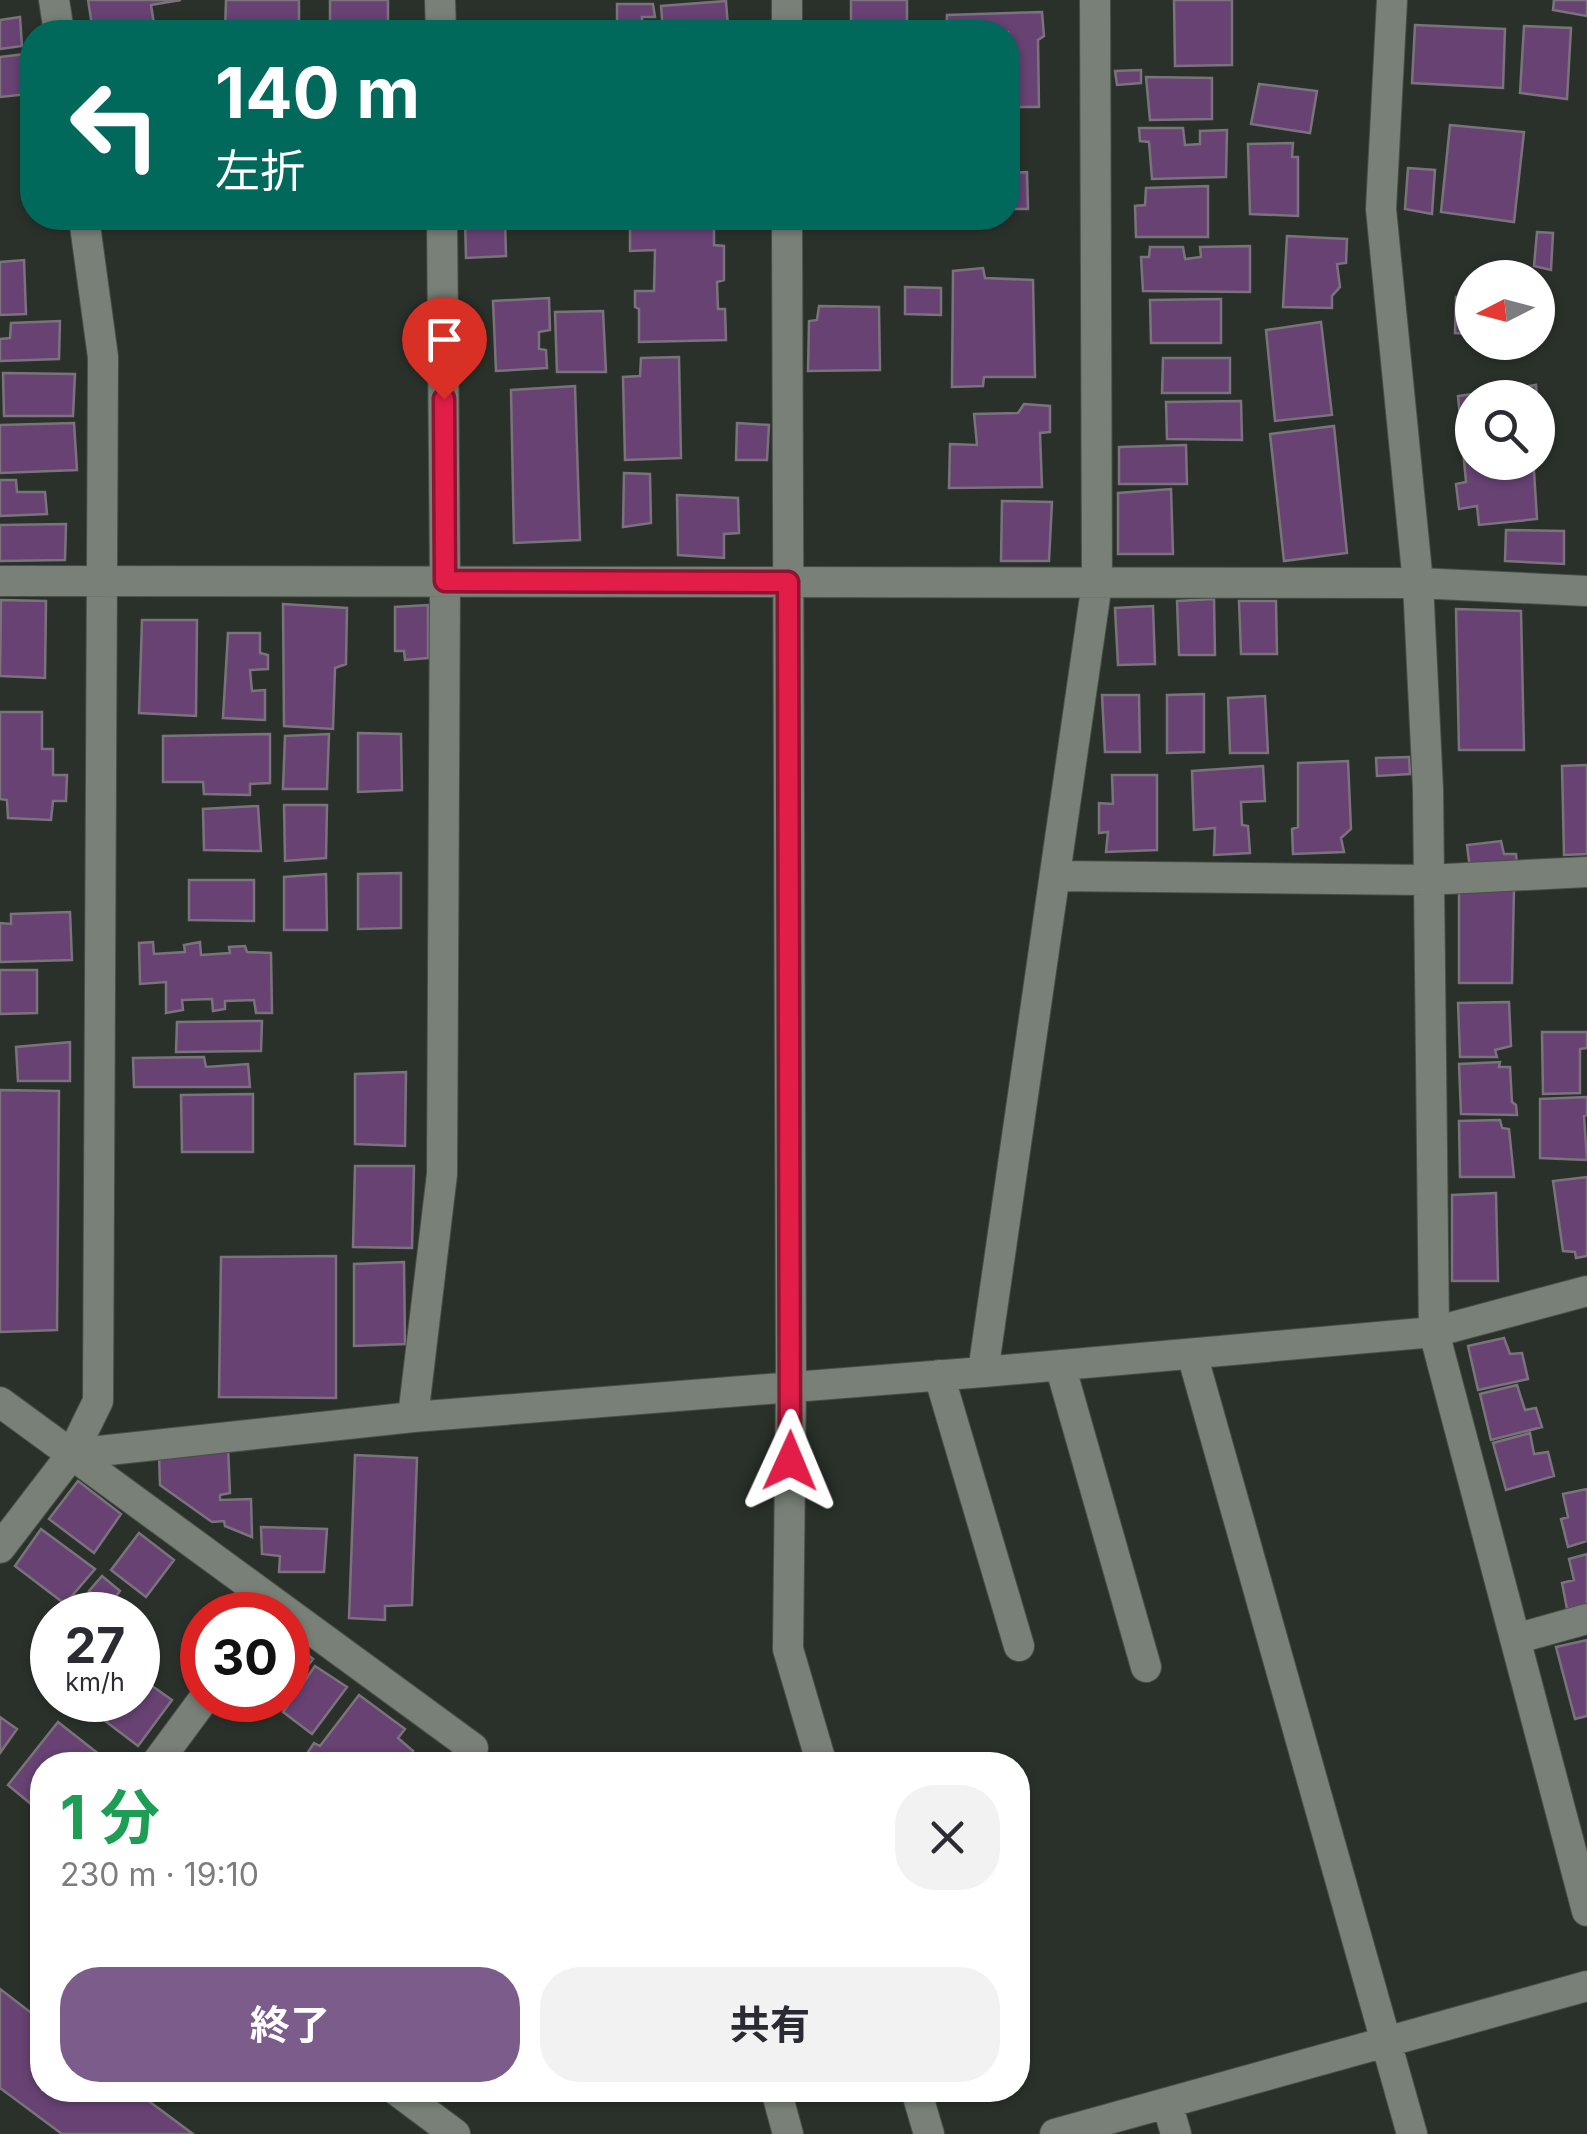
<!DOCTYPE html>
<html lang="ja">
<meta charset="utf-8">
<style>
body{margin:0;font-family:Inter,"Noto Sans JP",sans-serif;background:#f2f2f3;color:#2b2b33;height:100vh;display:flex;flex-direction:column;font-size:38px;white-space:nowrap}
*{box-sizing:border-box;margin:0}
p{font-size:32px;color:#7c7c81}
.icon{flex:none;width:55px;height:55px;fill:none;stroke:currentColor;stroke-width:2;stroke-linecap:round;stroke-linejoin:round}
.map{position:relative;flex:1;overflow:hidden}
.sheet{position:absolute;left:30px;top:1752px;width:1000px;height:350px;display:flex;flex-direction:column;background:#fff;border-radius:40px;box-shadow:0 2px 8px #0004}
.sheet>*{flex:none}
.top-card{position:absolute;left:20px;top:20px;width:1000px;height:210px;border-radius:40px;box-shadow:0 2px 8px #0004;background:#00695c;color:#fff;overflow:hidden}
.needle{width:65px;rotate:264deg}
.controls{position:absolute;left:1455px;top:260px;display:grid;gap:20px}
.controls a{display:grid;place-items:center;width:100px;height:100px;border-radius:50%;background:#fff;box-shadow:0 2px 8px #0004;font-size:50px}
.speed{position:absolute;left:30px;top:1592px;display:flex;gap:20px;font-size:50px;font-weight:700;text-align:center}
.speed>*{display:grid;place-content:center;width:130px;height:130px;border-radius:50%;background:#fff;box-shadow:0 2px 8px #0004;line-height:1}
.speed small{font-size:25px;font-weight:400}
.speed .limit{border:15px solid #d22;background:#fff;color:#111}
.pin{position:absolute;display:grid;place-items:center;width:85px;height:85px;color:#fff;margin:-102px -42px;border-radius:50% 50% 50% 0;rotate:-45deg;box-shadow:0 0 10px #0007}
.pin .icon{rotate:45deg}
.me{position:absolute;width:110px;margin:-55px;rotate:1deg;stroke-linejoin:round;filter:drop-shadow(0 0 8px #0008)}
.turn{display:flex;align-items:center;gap:35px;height:210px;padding:0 30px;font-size:45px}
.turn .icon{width:130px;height:130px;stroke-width:2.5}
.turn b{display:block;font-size:70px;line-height:85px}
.round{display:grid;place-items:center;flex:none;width:105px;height:105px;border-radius:40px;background:#f2f2f3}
.headline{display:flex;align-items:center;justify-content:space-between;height:170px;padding:0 30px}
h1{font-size:60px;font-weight:700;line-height:75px;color:#1e9e55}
.action{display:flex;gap:20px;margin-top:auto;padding:20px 30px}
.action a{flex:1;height:115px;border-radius:40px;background:#7b5c8a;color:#fff;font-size:40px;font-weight:700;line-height:115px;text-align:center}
.action a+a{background:#f2f2f3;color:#2b2b33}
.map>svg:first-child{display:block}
.building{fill:#674273;stroke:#7a737c;stroke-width:2.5}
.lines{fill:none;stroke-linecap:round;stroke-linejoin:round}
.minor-casing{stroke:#494f48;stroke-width:32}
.minor{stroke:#788077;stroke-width:30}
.route-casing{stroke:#92132f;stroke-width:25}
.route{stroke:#e11d48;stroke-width:18}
</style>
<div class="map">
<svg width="1587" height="2134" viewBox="0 0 1587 2134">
<rect width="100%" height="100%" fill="#2a312a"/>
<path class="building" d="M88,0h93l-30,5 3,19 -10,1v7h-51z
M226,0h73v30l-4,2h-70z
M330,0h58v32h-58z
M851,0h56v32h-56z
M1174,0h58v65l-57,1z
M1554,0h33v16l-34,-6z
M726,1l2,26h14v5h-79l-2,-26z
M617,4h36l2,13h-13v15h-25z
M1042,12l2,24 -6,4 1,67h-31v-75h-62l1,-17z
M20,17l2,29 -22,3v-29z
M1415,25l90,4 -2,59 -91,-5z
M1524,26l47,2 -4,71 -47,-6z
M25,54l4,40 -29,3v-40z
M1141,70v13l-24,2 -2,-14z
M1146,77l66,1v41l-62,1z
M1259,84l58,7 -7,42 -59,-9z
M1450,125l74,7 -10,90 -73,-10z
M1139,128h44l2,17 15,-1v-13l27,-1 -1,47 -74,2 -3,-37 -9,-1z
M1293,143l-1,14h6v59l-48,-2 -2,-70z
M1408,168l27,2 -3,44 -27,-5z
M1027,172l1,37h-20v-36z
M1208,186v51h-72l-1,-31 10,-1 1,-17z
M465,218h40l1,38 -40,2z
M543,218h45v10l-45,-1z
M630,218h84v27l10,1v34l-7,2 1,27h7l1,31 -87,2v-33l-4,-2v-16h19l1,-41 -25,1z
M1537,232l16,1 -2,37 -17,-4z
M1287,236l60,3 -1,24 -9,1 3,23 -8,9v12l-49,-1z
M1250,246v46l-107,-1 -2,-34h8l1,-10h33l2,12 16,-2 -1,-10z
M24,260l2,54 -26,1v-53z
M983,268l2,10 48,2 2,97h-51l-1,9 -31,1 1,-116z
M905,287l36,1v27l-36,-1z
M1456,297l16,1v36l-17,-1z
M549,298l1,32 -11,2v17l7,1 1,18 -51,3 -3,-70z
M1221,299v44h-70l-1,-43z
M819,306l60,1 1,63 -72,1 1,-50 8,-1z
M603,311l3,61h-49l-2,-60z
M60,321l-1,38 -59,2v-22l10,-1 1,-15z
M1321,322l11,93 -57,6 -9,-91z
M679,357l2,101 -56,2 -2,-83 17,-1 1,-18z
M1163,358h67v35h-68z
M3,373l72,1 -2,42h-69z
M1536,385l1,13h-65v64h39l2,11 21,-2 3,48 -58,6 -2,-19 -18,3 -3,-25 10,-2 -8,-86z
M575,386l5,154 -66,3 -3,-153z
M1241,401l1,39 -75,-1 -1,-37z
M1024,404l26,2v26l-10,1 2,54 -93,1 1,-44 27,1 -3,-31 44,-1z
M74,423l3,47 -77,3v-48z
M737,423l32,2 -2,35h-31z
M1334,426l13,127 -63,8 -14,-127z
M1186,445l1,39h-68v-37z
M624,473l26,1 1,49 -28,4z
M0,480h16l1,12h28l2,22 -47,2z
M1171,489l2,65h-55v-61z
M677,495l61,3 1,35 -15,1v24l-46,-3z
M1002,501l50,1 -3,59h-48z
M66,524l-1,36 -65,1v-36z
M1506,530l58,1v33l-59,-3z
M1214,599l1,56h-36l-2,-54z
M1,600l45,1 -1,77 -45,-2z
M1239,601h37l1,53h-36z
M283,604l64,4 -1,56 -11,4 -2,61 -49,-3z
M428,605v53l-23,2 -1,-9h-9v-44z
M1153,606l2,58 -37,1 -3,-57z
M1456,609l65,2 3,139h-65z
M142,620h55l-1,96 -57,-3z
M228,633h32v20l8,2v14l-18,1 2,21 13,-1v30l-42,-2z
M1204,694v58l-37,1v-58z
M1102,695h37l1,57h-35z
M1265,696l3,57h-38l-2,-55z
M0,712h42v37h11v26h14l-1,26h-13l-2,19 -43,-2 -1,-18 -7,-1z
M358,733l43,1 1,56 -44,2z
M270,734v49l-20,1v11l-46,-1 -1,-12h-40v-46z
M329,734l-2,55h-44l2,-53z
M1409,757l1,17 -33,2 -1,-18z
M1348,761l3,68 -10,9 3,14 -51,2 -1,-25 6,-2v-64z
M1587,765v89l-23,1 -2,-89z
M1263,766l2,35 -24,1 1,23 6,1 2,27 -36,2 1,-27 -21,2 -2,-59z
M1112,775h45v75l-51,2 2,-20 -9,1v-30l14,1z
M284,805h43l-1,53 -41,3z
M258,806l3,45 -57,-1 -1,-41z
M1501,841l3,13h12l1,12 -47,3 -3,-24z
M401,873v55l-43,1v-55z
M326,874l1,56h-43v-53z
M189,880h65v41l-65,-1z
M1514,889l-2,94h-53v-92z
M70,912l2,48 -72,2v-39l11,1v-10z
M153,942l1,12 31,-2 -1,-7 16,-3 1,13 29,-2 -1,-6 16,-1 2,6 24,1 1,60h-16l-2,-13 -29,1v8l-12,2 -1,-12 -30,1 1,10 -17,3v-31l-26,2 -1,-41z
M0,970h37v43l-37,1z
M1509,1002l2,44 -16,4 2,7h-37l-2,-54z
M262,1021l-1,30 -85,1 1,-30z
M1542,1032h45v16l-7,1v44l-37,1z
M70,1042v39h-52l-2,-34z
M204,1057l2,10 42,-3 2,23h-116l-1,-29z
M1500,1062l-1,5h11l2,35 4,3 1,10 -56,-1 -2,-50z
M406,1072l-1,74 -50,-2v-70z
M0,1090l59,1 -2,239 -57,2z
M253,1094v58h-71l-1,-57z
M1587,1097v18l-3,1 3,44 -47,-2v-59z
M1500,1120l2,8 7,1 5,48h-54l-1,-56z
M355,1166h59l-2,82 -59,-1z
M1587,1177v79l-11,2 -1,-6 -12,-1 -10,-70z
M1496,1193l2,88h-46v-86z
M336,1256v142l-117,-1 2,-140z
M404,1262l1,82 -51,2v-82z
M1504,1338l6,16 12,-1 6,26 -50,11 -10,-44z
M1517,1385l8,25 11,-2 6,19 -51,13 -11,-46z
M1530,1433l4,21 14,-2 6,24 -48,14 -13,-47z
M228,1447l2,46 -10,2v5l31,-1 1,38 -27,-11 -1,-5 -12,1 -52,-37 -1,-31z
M355,1455l62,3 -5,147 -27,1v14l-36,-2z
M78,1481l43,33 -27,39 -45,-34z
M1587,1489v52l-19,6 -7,-28 7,-2 -5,-23z
M261,1527l66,2 -3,43h-45l1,-16 -18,-2z
M41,1529l54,40 -30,35 -50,-38z
M139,1533l35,27 -28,37 -35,-27z
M1587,1554v50l-20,5 -5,-26 12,-3 -5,-21z
M102,1576l18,15 -11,14 -20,-14z
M288,1639l25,20 -25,33z
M1587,1640v76l-12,3 -19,-72z
M315,1666l32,21 -35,47 -29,-22z
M138,1676l34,24 -34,46 -42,-32 10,-14h32z
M359,1695l46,34 -7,9 15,13 -9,14 -16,-11 -9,11 -79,-1 14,-21 6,3z
M0,1717l17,12 -17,24z
M58,1722l42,33 -8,10h-50v48l-34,-28z
M0,1989l42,32v69h92l59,44h-131l-62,-46z"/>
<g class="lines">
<g class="minor-casing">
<path id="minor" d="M54,0l5,32
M440,0l1,32
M787,0v32
M1392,0l-11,209 37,374 10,206 6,543 153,579
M787,218l4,1167 -3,264 34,116
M0,581l1418,2 169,8
M1056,876l370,4 161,-8
M1192,1354l220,780
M1060,1365l86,302
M983,1372l114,-789 -2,-583
M939,1375l80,271
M0,1402l473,346 -12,17
M413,1417l29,-243 3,-593 -3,-363
M72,1454l341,-37 570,-45 451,-40 153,-41
M0,1548l72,-94 26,-53 5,-1044 -19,-139
M1515,1639l72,-20
M155,1765l48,-65
M396,2090l59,44
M776,2090l12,44
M916,2090l13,44
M1167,2103l9,31
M1055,2134l532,-148"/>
</g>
<use href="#minor" class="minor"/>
</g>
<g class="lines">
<g class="route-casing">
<path id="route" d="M444,399l1,182 343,1 2,879"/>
</g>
<use href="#route" class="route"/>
</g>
</svg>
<div class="controls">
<a><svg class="needle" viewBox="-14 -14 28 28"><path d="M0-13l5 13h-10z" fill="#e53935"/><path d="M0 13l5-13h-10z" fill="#7c7c81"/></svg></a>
<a><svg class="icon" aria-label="search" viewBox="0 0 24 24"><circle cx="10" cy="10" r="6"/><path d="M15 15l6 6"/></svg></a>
</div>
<div class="speed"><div>27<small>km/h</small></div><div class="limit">30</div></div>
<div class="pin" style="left:444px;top:399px;background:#d93025"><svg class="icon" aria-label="arrive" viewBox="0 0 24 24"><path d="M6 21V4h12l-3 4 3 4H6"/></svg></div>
<svg class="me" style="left:790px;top:1461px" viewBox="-20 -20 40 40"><path d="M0-17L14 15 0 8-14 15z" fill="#e11d48" stroke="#fff" stroke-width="4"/></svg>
<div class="top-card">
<div class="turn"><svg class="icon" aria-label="left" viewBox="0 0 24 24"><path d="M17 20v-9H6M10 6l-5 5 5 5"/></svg><div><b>140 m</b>左折</div></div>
</div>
<section class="sheet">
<div class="headline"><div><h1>1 分</h1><p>230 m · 19:10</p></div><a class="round"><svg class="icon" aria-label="close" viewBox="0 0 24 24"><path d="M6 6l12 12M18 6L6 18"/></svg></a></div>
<div class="action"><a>終了</a><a>共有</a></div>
</section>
</div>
